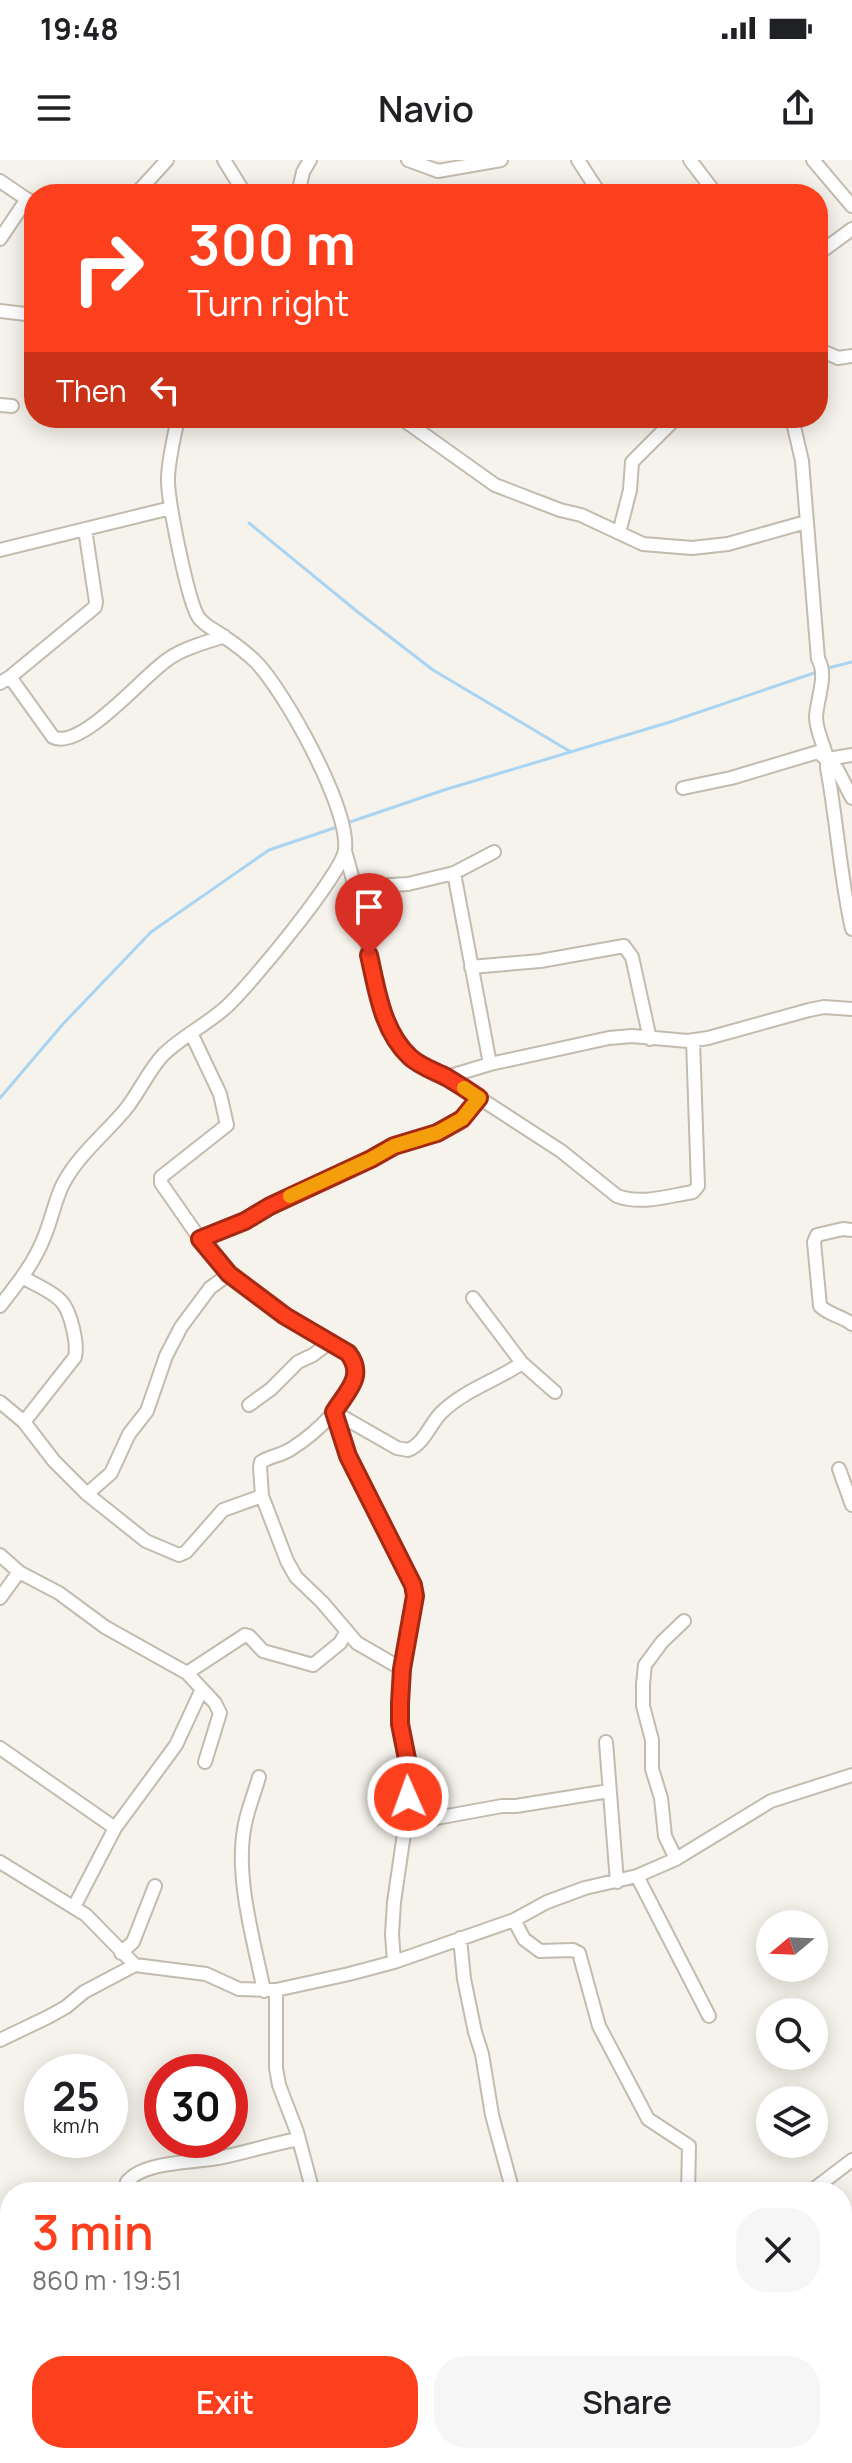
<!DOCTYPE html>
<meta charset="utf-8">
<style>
body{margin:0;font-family:Manrope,sans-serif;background:#f6f6f6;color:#202124;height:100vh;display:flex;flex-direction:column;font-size:30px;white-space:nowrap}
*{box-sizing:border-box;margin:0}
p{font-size:26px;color:#757577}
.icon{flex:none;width:44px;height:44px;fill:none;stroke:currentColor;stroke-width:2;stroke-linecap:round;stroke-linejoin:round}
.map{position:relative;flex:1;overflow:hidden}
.sheet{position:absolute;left:0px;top:2022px;width:852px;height:282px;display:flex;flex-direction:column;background:#fff;border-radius:32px 32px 0 0;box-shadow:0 4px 20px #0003}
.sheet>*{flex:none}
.guide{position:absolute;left:24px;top:24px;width:804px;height:244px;border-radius:32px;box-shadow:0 4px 20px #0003;background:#fc3f1d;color:#fff;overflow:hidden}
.needle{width:52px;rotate:251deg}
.controls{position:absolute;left:756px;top:1750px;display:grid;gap:16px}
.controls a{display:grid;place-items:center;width:72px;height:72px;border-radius:50%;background:#fff;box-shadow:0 4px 20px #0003;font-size:40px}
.speed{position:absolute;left:24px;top:1894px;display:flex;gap:16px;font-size:40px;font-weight:700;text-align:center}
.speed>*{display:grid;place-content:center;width:104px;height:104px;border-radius:50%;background:#fff;box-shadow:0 4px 20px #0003;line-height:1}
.speed small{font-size:20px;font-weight:400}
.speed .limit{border:12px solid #d22;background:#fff;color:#111}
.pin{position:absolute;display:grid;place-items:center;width:68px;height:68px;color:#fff;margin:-82px -34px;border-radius:50% 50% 50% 0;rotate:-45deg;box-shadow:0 0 8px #0007}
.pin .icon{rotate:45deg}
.me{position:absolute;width:88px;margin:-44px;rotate:358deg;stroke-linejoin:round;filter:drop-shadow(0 0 6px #0008)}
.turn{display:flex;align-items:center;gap:28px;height:168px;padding:0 32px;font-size:36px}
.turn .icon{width:104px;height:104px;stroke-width:2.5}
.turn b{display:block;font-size:56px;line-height:68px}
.then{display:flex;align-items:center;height:76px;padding:0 32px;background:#0003;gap:16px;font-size:30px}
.round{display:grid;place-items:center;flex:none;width:84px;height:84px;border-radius:32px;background:#f6f6f6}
.headline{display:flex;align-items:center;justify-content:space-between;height:136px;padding:0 32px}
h1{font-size:48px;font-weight:600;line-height:60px;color:#fc3f1d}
.cta{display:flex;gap:16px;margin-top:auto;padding:16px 32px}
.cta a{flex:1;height:92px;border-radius:32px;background:#fc3f1d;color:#fff;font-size:32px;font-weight:600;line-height:92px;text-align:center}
.cta a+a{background:#f6f6f6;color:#202124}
.status{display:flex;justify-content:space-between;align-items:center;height:56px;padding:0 40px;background:#fff;direction:ltr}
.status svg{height:22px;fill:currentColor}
header{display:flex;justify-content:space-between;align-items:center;height:104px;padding:0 32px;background:#fff;font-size:36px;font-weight:600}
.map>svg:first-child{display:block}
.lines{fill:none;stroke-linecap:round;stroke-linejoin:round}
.stream{stroke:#a9d4f2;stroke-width:3}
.minor-casing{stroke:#c2bbae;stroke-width:16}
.minor{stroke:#fff;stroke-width:12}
.route-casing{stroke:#a42913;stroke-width:20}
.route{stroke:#fc3f1d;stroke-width:14}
.slow{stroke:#f59e0b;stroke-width:14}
</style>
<div class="status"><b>19:48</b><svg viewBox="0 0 49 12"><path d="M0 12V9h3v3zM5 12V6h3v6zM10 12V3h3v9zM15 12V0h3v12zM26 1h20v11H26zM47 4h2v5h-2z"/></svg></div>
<header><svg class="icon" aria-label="menu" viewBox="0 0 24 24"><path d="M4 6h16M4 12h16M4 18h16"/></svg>Navio<svg class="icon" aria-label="share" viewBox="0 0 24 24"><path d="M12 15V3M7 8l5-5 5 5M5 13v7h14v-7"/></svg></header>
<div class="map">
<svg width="852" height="2303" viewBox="0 0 852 2303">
<rect width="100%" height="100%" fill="#f6f3ec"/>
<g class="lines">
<path class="stream" d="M249,363l110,90 74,57 138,82
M824,509l28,-7
M344,664l100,-34 226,-68 147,-50
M0,938l63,-74 88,-92 118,-82 68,-23"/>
<g class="minor-casing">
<path id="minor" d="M224,0l21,34
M408,0l30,11 63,-11
M578,0l22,34
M690,0l26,34
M813,0l39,46
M0,21l31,21
M136,34l31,-34
M298,34l5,-22 7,-12
M0,79l27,-40
M818,94l34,-25
M0,151l34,4
M818,189l20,9 14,-2
M0,245l12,1
M401,258l94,67 65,25 21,5 62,29 49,4 36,-4 78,-22
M792,258l10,43 16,198c10,16 -1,39 -2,58 0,18 13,34 11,51 10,53 13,108 25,161
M619,373l11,-43 2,-28 44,-44
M0,390l171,-42
M10,517l43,60c28,14 90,-61 114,-77 16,-12 38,-17 57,-24
M0,523l10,-6 85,-70 1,-5 -11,-73
M828,599l24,-4
M683,628l48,-10 87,-26 19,17 15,29
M345,691l10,36 26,120c16,40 26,53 66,70l43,-13 119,-26 23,-2 56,5 20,-3 101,-28 15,-3 28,2
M454,713l40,-21
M355,727l53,-3 46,-11 36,191
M471,807l69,-6 84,-15 8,11 18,82
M191,873l29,61 7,31 -66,52v6l39,56 29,35 56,42 63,37 9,17c-8,32 -39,62 -66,79 -9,6 -20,7 -30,13l-1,5 2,29 25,65 9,16 26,25 35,41 45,26
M447,917l114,74 56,45c25,9 51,0 76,-4l5,-6 -5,-146
M852,1070l-9,-1 -26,6 -3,7 6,64c9,9 22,10 32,18
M200,1079l45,-18 25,-15 101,-47 23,-13 43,-13 25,-14 17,-21
M22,1117c12,7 30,14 39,24 10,10 17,43 14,56l-51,65
M473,1138l49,65 33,29
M0,1146c18,-23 35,-44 45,-71 7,-17 10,-35 18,-51 15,-29 42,-50 62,-74 14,-17 23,-39 38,-55 18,-18 43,-30 62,-47 22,-19 117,-134 120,-158 5,-41 -60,-158 -89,-188 -10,-10 -21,-18 -33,-26 -8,-6 -18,-10 -24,-18 -11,-15 -32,-120 -31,-141 1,-20 6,-39 10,-59
M0,1242l24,20 30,39 33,33 59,47 33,14 7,-3 37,-42 39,-14
M249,1245l22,-16 27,-27 15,-7 17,-13
M334,1252l14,44 57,110 10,30 -13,73 -2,55 10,50 -4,46 -12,82 -2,32 2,28
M334,1252l63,36 11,2c16,-6 22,-26 33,-37 23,-23 55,-32 81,-50
M839,1309l13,36
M87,1334l24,-21 18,-39 18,-23 19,-55 15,-29 29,-39 19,-14
M0,1395l19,17 40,21 46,34 82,46 28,30 5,10 -15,49
M0,1438l19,-26
M187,1513l58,-38 4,1 14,15 50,14 27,-22 7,-12
M606,1582l11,140
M0,1588l115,80
M259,1617c-4,15 -11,31 -14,47 -11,51 9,117 19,167
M406,1660l25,-1 71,-13h14l93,-15
M676,1699l-11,-23 -4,-38 -9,-29v-29l-9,-34v-22l2,-19 17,-23 22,-21
M0,1702l86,53 49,50
M637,1716l72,140
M74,1747l41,-79 61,-83 26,-56
M514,1760l10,19 16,12 33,-1 6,3 20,73 49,93 41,27 -1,46
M460,1778l4,41 11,53 7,22 10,61 21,77
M121,1793l12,-11 22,-56
M276,1830v78l3,17 18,47 16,60
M0,1880l48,-23 18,-10 18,-15 51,-27 71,9 33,15 37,1 73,-16 45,-12 120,-42 33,-18 38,-14 52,-12 39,-17 95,-58 81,-26
M129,2032l-2,-10c16,-21 67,-19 91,-24 27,-5 53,-14 81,-19
M810,2032l42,-32
M0,2111l6,11 4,1
M850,2163l2,2
M370,2294l1,9
M167,2303l29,-9"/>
</g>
<use href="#minor" class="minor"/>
</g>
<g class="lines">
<g class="route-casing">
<path id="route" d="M369,795c8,35 13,76 41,102 11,10 25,14 38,21 10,6 21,13 31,20l-17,21 -25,14 -43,13 -23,13 -101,47 -25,15 -45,18 29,35 56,42 63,37c18,23 -1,38 -14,59l14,44 65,129 2,11 -13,73 -2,34v21l10,50 -2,23"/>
</g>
<use href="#route" class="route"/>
<path class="slow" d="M290,1036l81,-37 23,-13 43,-13 25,-14 17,-21 -15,-10"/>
</g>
</svg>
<div class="controls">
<a><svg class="needle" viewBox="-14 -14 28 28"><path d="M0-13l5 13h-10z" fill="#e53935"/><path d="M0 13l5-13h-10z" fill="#757577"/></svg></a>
<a><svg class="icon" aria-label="search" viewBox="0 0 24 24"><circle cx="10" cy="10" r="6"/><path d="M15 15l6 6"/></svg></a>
<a><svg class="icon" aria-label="layers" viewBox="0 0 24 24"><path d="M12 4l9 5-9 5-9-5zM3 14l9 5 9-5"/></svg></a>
</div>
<div class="speed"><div>25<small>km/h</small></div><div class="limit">30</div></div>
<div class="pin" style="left:369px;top:795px;background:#d93025"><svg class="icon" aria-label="arrive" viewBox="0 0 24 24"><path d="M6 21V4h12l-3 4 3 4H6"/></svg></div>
<svg class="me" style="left:408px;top:1637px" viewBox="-20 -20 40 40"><circle r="17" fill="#fc3f1d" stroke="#fff" stroke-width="3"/><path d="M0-11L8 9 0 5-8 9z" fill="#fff"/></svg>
<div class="guide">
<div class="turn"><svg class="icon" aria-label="right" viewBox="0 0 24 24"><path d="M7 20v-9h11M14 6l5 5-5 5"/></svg><div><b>300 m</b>Turn right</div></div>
<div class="then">Then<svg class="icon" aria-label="left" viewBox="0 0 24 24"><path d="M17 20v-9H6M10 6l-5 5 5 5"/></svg></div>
</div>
<section class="sheet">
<div class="headline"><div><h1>3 min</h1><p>860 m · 19:51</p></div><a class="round"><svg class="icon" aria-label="close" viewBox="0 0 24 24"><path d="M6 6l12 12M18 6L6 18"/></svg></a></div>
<div class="cta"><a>Exit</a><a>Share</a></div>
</section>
</div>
